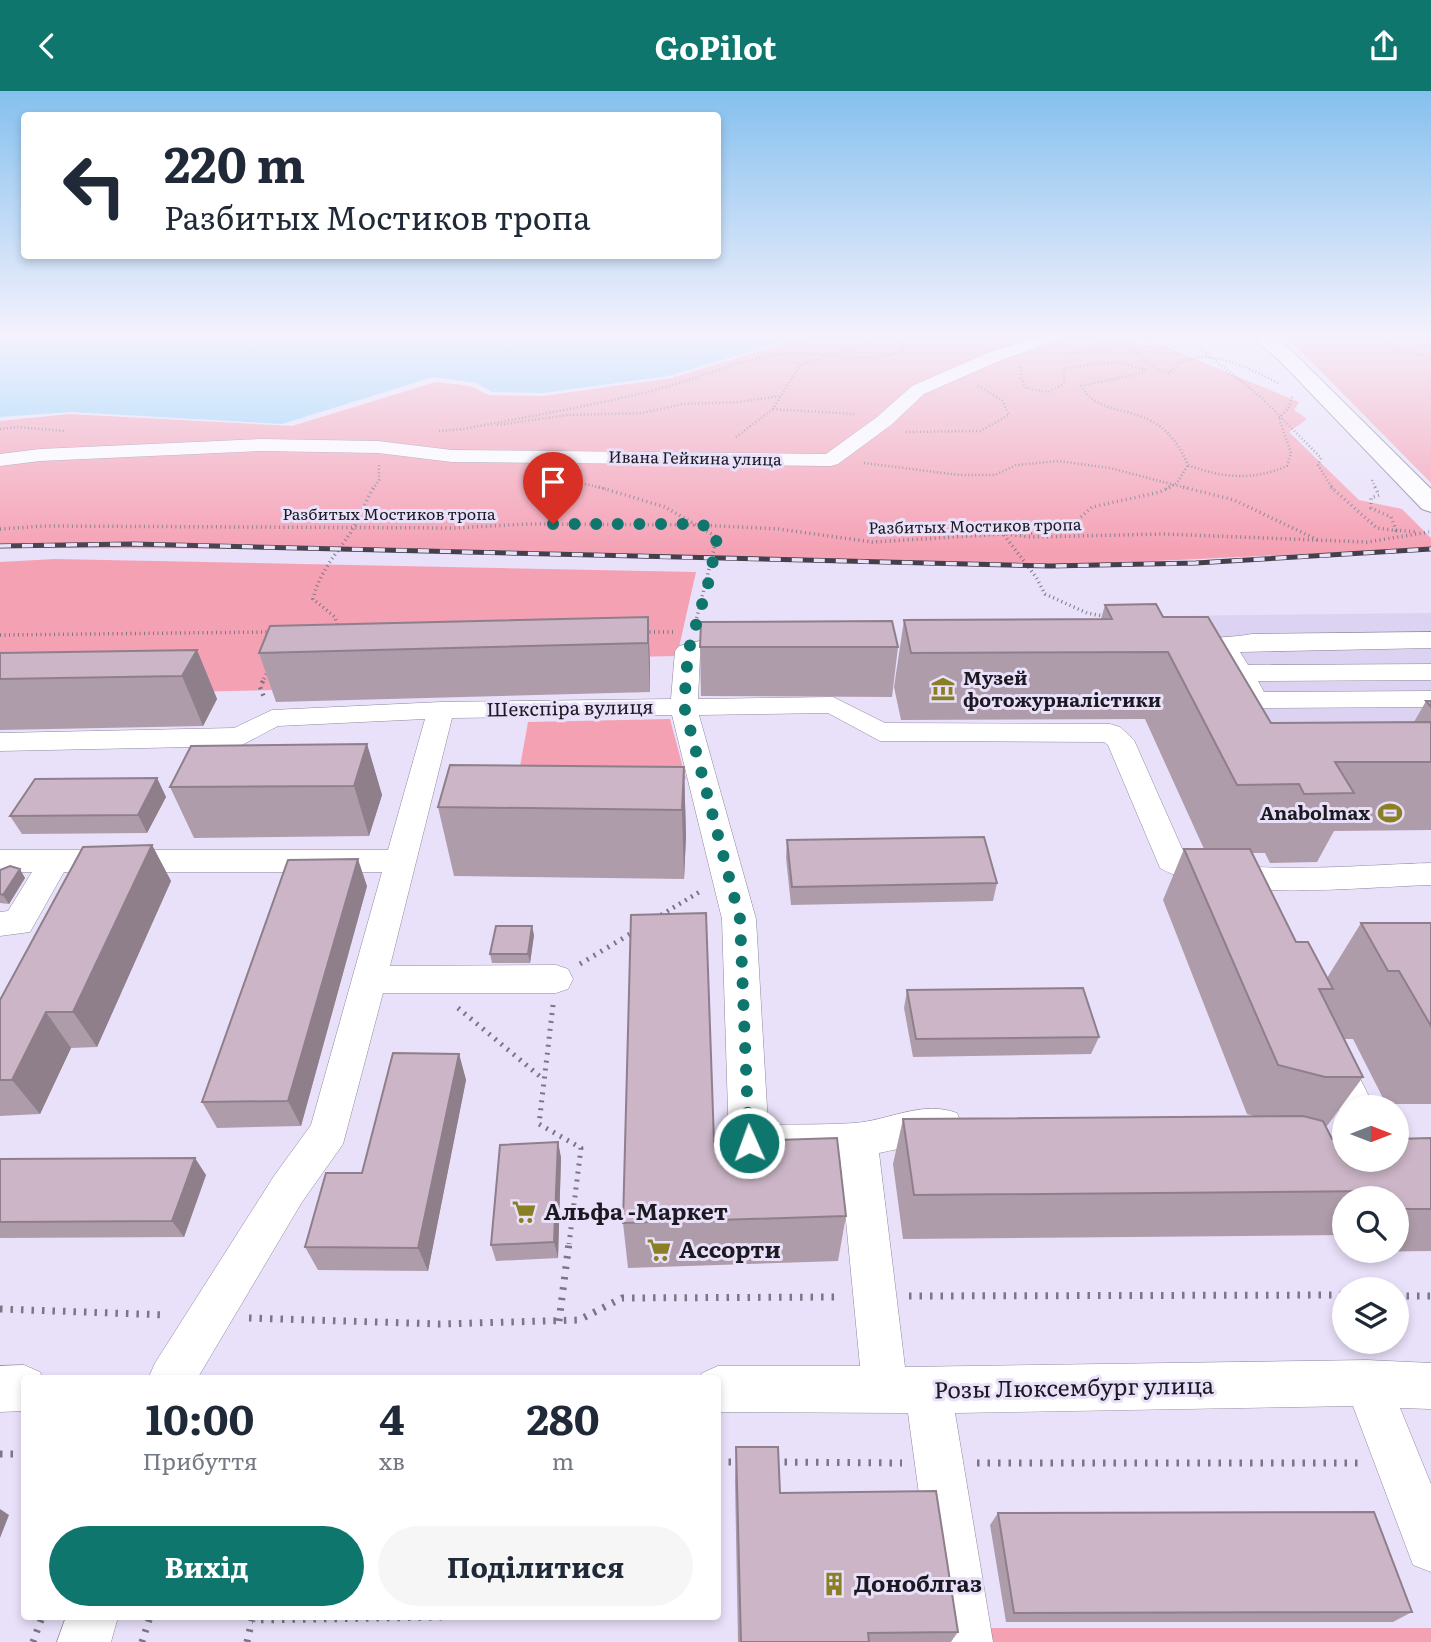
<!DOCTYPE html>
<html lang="uk">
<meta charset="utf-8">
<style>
body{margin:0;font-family:Literata,serif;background:#f6f6f7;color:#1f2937;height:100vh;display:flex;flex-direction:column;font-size:26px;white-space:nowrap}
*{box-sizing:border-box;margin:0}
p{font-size:23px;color:#747a83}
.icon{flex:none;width:38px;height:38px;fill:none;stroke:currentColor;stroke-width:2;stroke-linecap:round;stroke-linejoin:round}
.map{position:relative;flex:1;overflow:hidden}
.drawer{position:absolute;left:21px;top:1284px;width:700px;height:245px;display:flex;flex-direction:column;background:#fff;border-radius:7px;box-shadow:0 4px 10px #0003}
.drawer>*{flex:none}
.guide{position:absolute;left:21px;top:21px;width:700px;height:147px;border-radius:7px;box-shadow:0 4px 10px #0003;background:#fff;color:#1f2937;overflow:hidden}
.needle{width:46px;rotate:90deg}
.controls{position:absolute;left:1332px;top:1004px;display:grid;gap:14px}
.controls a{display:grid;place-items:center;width:77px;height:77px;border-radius:50%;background:#fff;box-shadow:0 4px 10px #0003;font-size:35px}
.pin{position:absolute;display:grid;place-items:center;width:60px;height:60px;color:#fff;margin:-72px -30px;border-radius:50% 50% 50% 0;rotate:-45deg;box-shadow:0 0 7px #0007}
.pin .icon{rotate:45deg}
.me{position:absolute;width:77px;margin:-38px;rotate:358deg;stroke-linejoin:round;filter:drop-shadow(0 0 5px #0008)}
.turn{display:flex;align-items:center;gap:24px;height:147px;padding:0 28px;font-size:32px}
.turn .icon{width:91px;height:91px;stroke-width:2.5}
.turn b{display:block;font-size:49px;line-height:60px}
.eta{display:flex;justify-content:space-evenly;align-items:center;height:119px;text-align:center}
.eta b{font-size:42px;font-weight:700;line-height:49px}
.action{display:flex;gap:14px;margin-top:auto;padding:14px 28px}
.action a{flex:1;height:80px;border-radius:42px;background:#0f766e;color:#fff;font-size:28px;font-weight:700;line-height:80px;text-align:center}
.action a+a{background:#f6f6f7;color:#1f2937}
header{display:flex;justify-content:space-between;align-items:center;height:91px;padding:0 28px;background:#0f766e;color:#fff;font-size:32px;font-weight:700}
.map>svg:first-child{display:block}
.built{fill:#dcd2f1}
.green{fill:#f5a1b4}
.water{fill:#90d1f8}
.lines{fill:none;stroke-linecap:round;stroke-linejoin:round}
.minor-casing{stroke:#8e879d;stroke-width:1}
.major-casing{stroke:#8e879d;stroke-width:2}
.path-far4{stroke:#7b7686;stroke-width:2.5;stroke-dasharray:1 2.5;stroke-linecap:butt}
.path-far3{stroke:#7b7686;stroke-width:3.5;stroke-dasharray:1 3.5;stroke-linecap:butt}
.path-far2{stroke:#7b7686;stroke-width:4.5;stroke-dasharray:2 5;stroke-linecap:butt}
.path-far1{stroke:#7b7686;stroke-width:5;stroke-dasharray:2 6;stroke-linecap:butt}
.path{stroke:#7b7686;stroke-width:7;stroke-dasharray:2.5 8;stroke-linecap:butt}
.minor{fill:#fff;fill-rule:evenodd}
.major{fill:#fff;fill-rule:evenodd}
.rail-casing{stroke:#44404b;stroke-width:5}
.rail{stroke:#e9e1fa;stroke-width:3.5;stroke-dasharray:11;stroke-linecap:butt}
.wall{fill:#af9caa}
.shaded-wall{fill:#8e7f8b}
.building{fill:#cbb5c6;stroke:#8e7f8b;stroke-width:2}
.route{stroke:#0f766e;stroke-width:12;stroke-dasharray:0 21.6}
.labels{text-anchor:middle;stroke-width:6;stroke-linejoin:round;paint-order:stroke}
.far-street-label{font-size:16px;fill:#1c1921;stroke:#e9e1fa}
.poi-label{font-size:19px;font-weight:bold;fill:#1c1921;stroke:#e9e1fa;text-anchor:start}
.street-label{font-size:19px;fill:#1c1921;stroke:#e9e1fa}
.near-poi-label{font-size:23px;font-weight:bold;fill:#1c1921;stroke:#e9e1fa;text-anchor:start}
.near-street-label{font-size:23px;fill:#1c1921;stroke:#e9e1fa}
</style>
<header><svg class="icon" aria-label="back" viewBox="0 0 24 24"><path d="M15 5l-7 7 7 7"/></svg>GoPilot<svg class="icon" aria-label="share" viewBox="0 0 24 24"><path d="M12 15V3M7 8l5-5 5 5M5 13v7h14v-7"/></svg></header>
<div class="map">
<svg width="1431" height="1551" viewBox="0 0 1431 1551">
<rect width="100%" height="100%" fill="#e9e1fa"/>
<path class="built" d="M1431,522v136l-182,3 -78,-136z"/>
<path class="green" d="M812,244h269l87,13 131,54 -5,8 13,9 -18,13 70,68 43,9 29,29v10l-379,18 -597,-17 -455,-1v-127l69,-7 223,12 144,-44 34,4 19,9 54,1 129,-18z
M1285,244h146v148z
M55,468l641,13 -19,84 -391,8 -12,26 -274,6v-134z
M670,628l16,60 -169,4 11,-61z
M981,1537h450v14h-448z"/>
<path class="water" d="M0,244h807l-139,41 -125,17 -51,-1 -16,-9 -43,-6 -151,47 -211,-12 -71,5z"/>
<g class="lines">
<g class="minor-casing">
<path id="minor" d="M1047,244h23l-71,26 -75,33 -33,31 -53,39 -7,2 -379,-4 -74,-9 -116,-2 -222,10 -40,5v-12l40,-5 222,-10 116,2 74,9 374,4 51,-37 35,-31 75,-33z
M741,540l9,2 3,5 -3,5 -50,13 -2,43 135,-2 52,26 225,1 10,3 14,13 50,113c43,25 191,11 247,10v22c-72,2 -211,18 -271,-17l-52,-123 -4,-3 -224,-1 -52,-28 -129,2 57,204 12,206c29,-1 58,0 87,-2 35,-3 67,-23 102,-10l5,12 -5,12c-23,8 -53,10 -78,16l26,214 462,-7 64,3v46l-31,-1 31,76v88l-18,-7 -60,-159 -398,7 38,229h-54l-31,-229 -190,-1v-33h-19l3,-6 16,-7h142l-20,-208 -91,2 -14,-5 -6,-12 -7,-224 -50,-204 -220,3 -62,248 166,-1 12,4 5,10 -5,10 -12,4h-173l-40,151 -41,58 -105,177h-49l7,-16 119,-187 37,-51 71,-253h-318l-34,60 -30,4v-24l8,-1 24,-39h-32v-22h388l37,-131 -147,7 -38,20 -240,5v-18l234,-5 38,-18 169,-8 230,-3 4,-48 4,-5z
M1431,541v16l-191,4 8,13 183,-1v16l-173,1 6,11 167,-1v16l-175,1 -9,-2 -31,-51 -40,-3 -4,-5 4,-5c24,-6 51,-3 76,-8z
M1331,952l13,4 31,61h-31v12l-31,-62 5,-11z
M24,1274l16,7 3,7h-19v32l-24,1v-46z
M66,1526h52l-7,25h-54z"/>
</g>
<g class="major-casing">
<path id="major" d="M1249,244h22l22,17 138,137v23l-9,-3 -143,-149z"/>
</g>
<path class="path-far4" d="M1124,244c12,18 23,33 45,38 4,-3 8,-9 13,-11 30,-15 72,9 98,22
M1143,244c9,10 17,13 30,13l8,-8 -2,-5
M1183,244l79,63 59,60 -3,7 15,24
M1377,244l13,13 41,10
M1065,263l48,-6 -1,-5 -14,-5h-17
M1021,276v11l5,10 22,4 16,-8v-16l52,-6 29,7 -1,3 -63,14c23,40 77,7 107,79 34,13 65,16 99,1l4,-13 -12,-35
M773,318l83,5
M1279,327l9,-9 5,-14
M497,334l71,-10 74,-2 41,-9 55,-2 43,-6
M0,338l17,-2 48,4
M439,340l25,-2c65,-13 130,-23 194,-40 39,-10 77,-28 117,-34 43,-7 85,12 127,-4l1,-16
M906,341l74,-1 29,-16 -7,-15 -24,-14
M736,346l37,-28 27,-44 70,-22 14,-8
M864,372l95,12h36l21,-10 42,-4 52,7 80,21
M568,389l38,9
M1372,389l4,9
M373,398l6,-9v-15
M1166,398l11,-6 11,-18"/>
<path class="path-far3" d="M599,396l66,20 52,30 -23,92
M1183,396l51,13 84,40
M1331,396l46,41 22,3
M1375,396l4,8 -8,3v10l20,9 5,13 22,2
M0,438l44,-3 411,2 73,-4 174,1 77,4 93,13 132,-8 28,3 132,-3 203,8 62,-10
M1022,442l30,-1 21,-8 19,-17 68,-15 10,-5
M1004,444l32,42 9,17 42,19 21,4
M338,538l-3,-12 -22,-18c7,-30 26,-47 41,-72 7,-13 12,-27 20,-40
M645,541h30
M0,544l272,-3
M262,592l6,-13"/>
<path class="path-far2" d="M263,590l-3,6 5,13
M661,824l40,-24"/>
<path class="path-far1" d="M580,873l55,-33
M553,914l-14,119 42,24 -12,96
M458,917l85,71"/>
<path class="path" d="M909,1205l435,-1
M1396,1205h35
M0,1218l167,6
M249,1227l191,6 139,-4 43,-22 218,-1
M559,1230l10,-78
M0,1363h24
M718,1371h23
M774,1371l128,1
M977,1372h384
M33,1551l9,-25
M142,1551l8,-25
M247,1551l5,-22 191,-3"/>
<use href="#minor" class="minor"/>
<use href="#major" class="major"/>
<g class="rail-casing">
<path id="rail" d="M0,455l133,-2 918,22 145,-3 235,-14"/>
</g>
<use href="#rail" class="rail"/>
</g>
<path class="wall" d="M1105,514l58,12 108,106 143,-1 12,-21h5v129l-97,1 -17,31 -47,1 -5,-10h-13l44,89 31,36 34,-55h70v181h-45l-33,-65h-9l19,38 -36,49h-1l6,13 99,-1v113l-79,1 -1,-1h45v-52h-52v36l-441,4 -10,-75 10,-45 351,-3 -7,-2 -84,-214 21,-51h20l-59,-130 -244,1 -7,-33 10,-67 197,-1z
M648,526l2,48v27l-374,10 -17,-49z
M700,556h198l-6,50 -191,-1z
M197,559l20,49 -14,27 -203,4v-77z
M367,653l15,51 -13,41 -175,2 -24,-51z
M684,676l2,69 -2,43 -230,-3 -16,-69z
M157,687l9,19 -19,36 -125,1 -12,-18z
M787,749l210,43 -4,18 -202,4 -5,-47z
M152,754l19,36 -74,166 -26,1 -31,66 -40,2v-116z
M0,779l25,8 -16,26 -9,-1z
M367,795l-66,240 -84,2 -15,-26z
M534,844l-4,28h-38l-2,-9z
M907,899l192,47 -8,17 -178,3 -9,-49z
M459,963l7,26 -38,191 -110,-1 -13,-23 57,-74z
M558,1051l3,16 -3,100 -62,3 -5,-16z
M714,1051l132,74 -8,45 -210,7 -5,-45z
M0,1068l206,16 -22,62 -184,1z
M736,1356l44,46 178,139 -7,10h-213l-3,-160z
M998,1422l414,99 -19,10h-387l-16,-97z"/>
<path class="shaded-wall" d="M648,526l2,48v27l-2,-49z
M197,559l20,49 -14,27 -21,-50z
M367,653l15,51 -13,41 -15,-50z
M684,676l2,69 -2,43 -2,-69z
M157,687l9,19 -19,36 -9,-18z
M152,754l19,36 -74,166 -24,-35z
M358,768l9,27 -66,240 -13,-25z
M20,778l5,9 -16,26 -6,-9z
M532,835l2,9 -4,28 -2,-9z
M46,921l25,36 -31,66 -28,-34z
M459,963l7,26 -38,191 -10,-23z
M558,1051l3,16 -3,100 -4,-16z
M195,1067l11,17 -22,62 -12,-16z
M0,1418l9,6 -9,23z"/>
<path class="building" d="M1156,513l7,13h45l63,106 160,-1v40h-96l19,31 -50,1 -5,-10 -62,1 -69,-133 -257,1 -7,-33 208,-1 -7,-14z
M648,526v26l-389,10 11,-27z
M892,530l6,26h-198l1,-25z
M197,559l-15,26 -182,3v-26z
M1426,610h5v6z
M367,653l-13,42 -184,1 21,-41z
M450,674l234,2 -2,43 -244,-3z
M157,687l-19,37 -128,1 25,-37z
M984,746l13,46 -205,4 -5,-47z
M152,754l-79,167h-27l-34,68h-12v-80l83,-153z
M1184,758h66l46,93h12l25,47h-14l44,88h-38l-47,-12z
M358,768l-70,242 -86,1 86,-242z
M10,775l10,3 -17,26 -3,-1v-24z
M706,822l8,229 123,-4 9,78 -223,7 8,-308z
M1361,832h70v103l-32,-55h-11z
M496,835h36l-4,28h-38z
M1083,897l16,49 -183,2 -9,-49z
M393,962l66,1 -41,194 -113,-1 21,-74h36z
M1303,1025l20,5 9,18h12v21h52v-21l35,-1v71h-35v-10h-11l-4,-8 -467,4 -11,-76z
M558,1051l-4,100 -63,3 9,-100z
M195,1067l-23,63 -172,1v-63z
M736,1356h42l2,46 156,-2 22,141 -90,1 1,9h-128z
M1374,1421l38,100 -398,1 -16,-100z"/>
<linearGradient id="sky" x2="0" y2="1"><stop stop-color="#85c0ee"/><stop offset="0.53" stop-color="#f5f2fd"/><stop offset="1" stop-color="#f5f2fd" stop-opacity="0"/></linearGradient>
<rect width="1431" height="461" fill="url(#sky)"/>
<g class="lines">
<path class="route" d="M553,433h149l15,13 -7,40 -22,75 -4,54 56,213 9,224"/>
</g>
<defs>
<g id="museum-bare" transform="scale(1.89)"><path d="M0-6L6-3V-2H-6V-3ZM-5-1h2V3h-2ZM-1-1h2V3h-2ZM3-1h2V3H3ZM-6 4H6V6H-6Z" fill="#8a7f25" stroke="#e9e1fa" stroke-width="2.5" paint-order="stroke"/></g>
<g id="stadium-bare" transform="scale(1.89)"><path d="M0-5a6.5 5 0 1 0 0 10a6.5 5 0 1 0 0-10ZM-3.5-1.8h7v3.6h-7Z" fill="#8a7f25" stroke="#e9e1fa" stroke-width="2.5" paint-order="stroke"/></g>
<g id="supermarket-bare" transform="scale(1.89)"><path d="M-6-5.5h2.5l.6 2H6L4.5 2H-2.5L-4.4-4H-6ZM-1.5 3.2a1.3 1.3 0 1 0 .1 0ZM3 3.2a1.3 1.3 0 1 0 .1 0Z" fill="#8a7f25" stroke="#e9e1fa" stroke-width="2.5" paint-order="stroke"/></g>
<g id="building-bare" transform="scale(1.89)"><path d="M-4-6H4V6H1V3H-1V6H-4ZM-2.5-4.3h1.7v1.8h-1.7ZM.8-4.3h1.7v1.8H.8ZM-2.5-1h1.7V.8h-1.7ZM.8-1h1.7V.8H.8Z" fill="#8a7f25" stroke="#e9e1fa" stroke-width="2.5" paint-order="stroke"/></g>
</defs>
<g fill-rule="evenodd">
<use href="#museum-bare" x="943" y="598"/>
<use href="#stadium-bare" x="1390" y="722"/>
<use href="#supermarket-bare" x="524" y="1121"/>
<use href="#supermarket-bare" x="659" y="1159"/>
<use href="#building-bare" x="834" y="1493"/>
</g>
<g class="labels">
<g class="far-street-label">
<text transform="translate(695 367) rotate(1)" y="6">Ивана Гейкина улица</text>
<text x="389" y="429">Разбитых Мостиков тропа</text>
<text transform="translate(975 435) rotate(-1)" y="6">Разбитых Мостиков тропа</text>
</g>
<g class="poi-label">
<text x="963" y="594">Музей<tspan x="963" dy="22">фотожурналістики</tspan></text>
<text x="1370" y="729" text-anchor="end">Anabolmax</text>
</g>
<g class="street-label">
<text transform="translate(570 617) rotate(-1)" y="7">Шекспіра вулиця</text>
</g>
<g class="near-poi-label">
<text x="544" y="1129">Альфа -Маркет</text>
<text x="679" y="1167">Ассорти</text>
<text x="854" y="1501">Доноблгаз</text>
</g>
<g class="near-street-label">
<text transform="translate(1074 1297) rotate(-1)" y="8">Розы Люксембург улица</text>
</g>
</g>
</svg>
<div class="controls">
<a><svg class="needle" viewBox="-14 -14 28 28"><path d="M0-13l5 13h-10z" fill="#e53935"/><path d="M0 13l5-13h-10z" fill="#747a83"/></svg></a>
<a><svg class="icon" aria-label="search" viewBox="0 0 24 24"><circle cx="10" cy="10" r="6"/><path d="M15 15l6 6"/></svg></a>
<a><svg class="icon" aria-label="layers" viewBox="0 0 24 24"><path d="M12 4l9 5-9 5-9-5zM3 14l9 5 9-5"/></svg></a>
</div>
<div class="pin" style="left:553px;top:433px;background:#d93025"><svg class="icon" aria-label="arrive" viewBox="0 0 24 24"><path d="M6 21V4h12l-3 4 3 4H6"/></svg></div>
<svg class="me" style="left:749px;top:1052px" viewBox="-20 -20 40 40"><circle r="17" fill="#0f766e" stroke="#fff" stroke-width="3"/><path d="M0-11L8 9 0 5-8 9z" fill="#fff"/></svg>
<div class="guide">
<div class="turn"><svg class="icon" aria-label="left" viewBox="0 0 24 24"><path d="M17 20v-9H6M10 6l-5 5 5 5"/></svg><div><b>220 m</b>Разбитых Мостиков тропа</div></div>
</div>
<section class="drawer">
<div class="eta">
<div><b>10:00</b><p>Прибуття</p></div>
<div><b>4</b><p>хв</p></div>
<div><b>280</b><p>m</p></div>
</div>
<div class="action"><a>Вихід</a><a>Поділитися</a></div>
</section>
</div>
